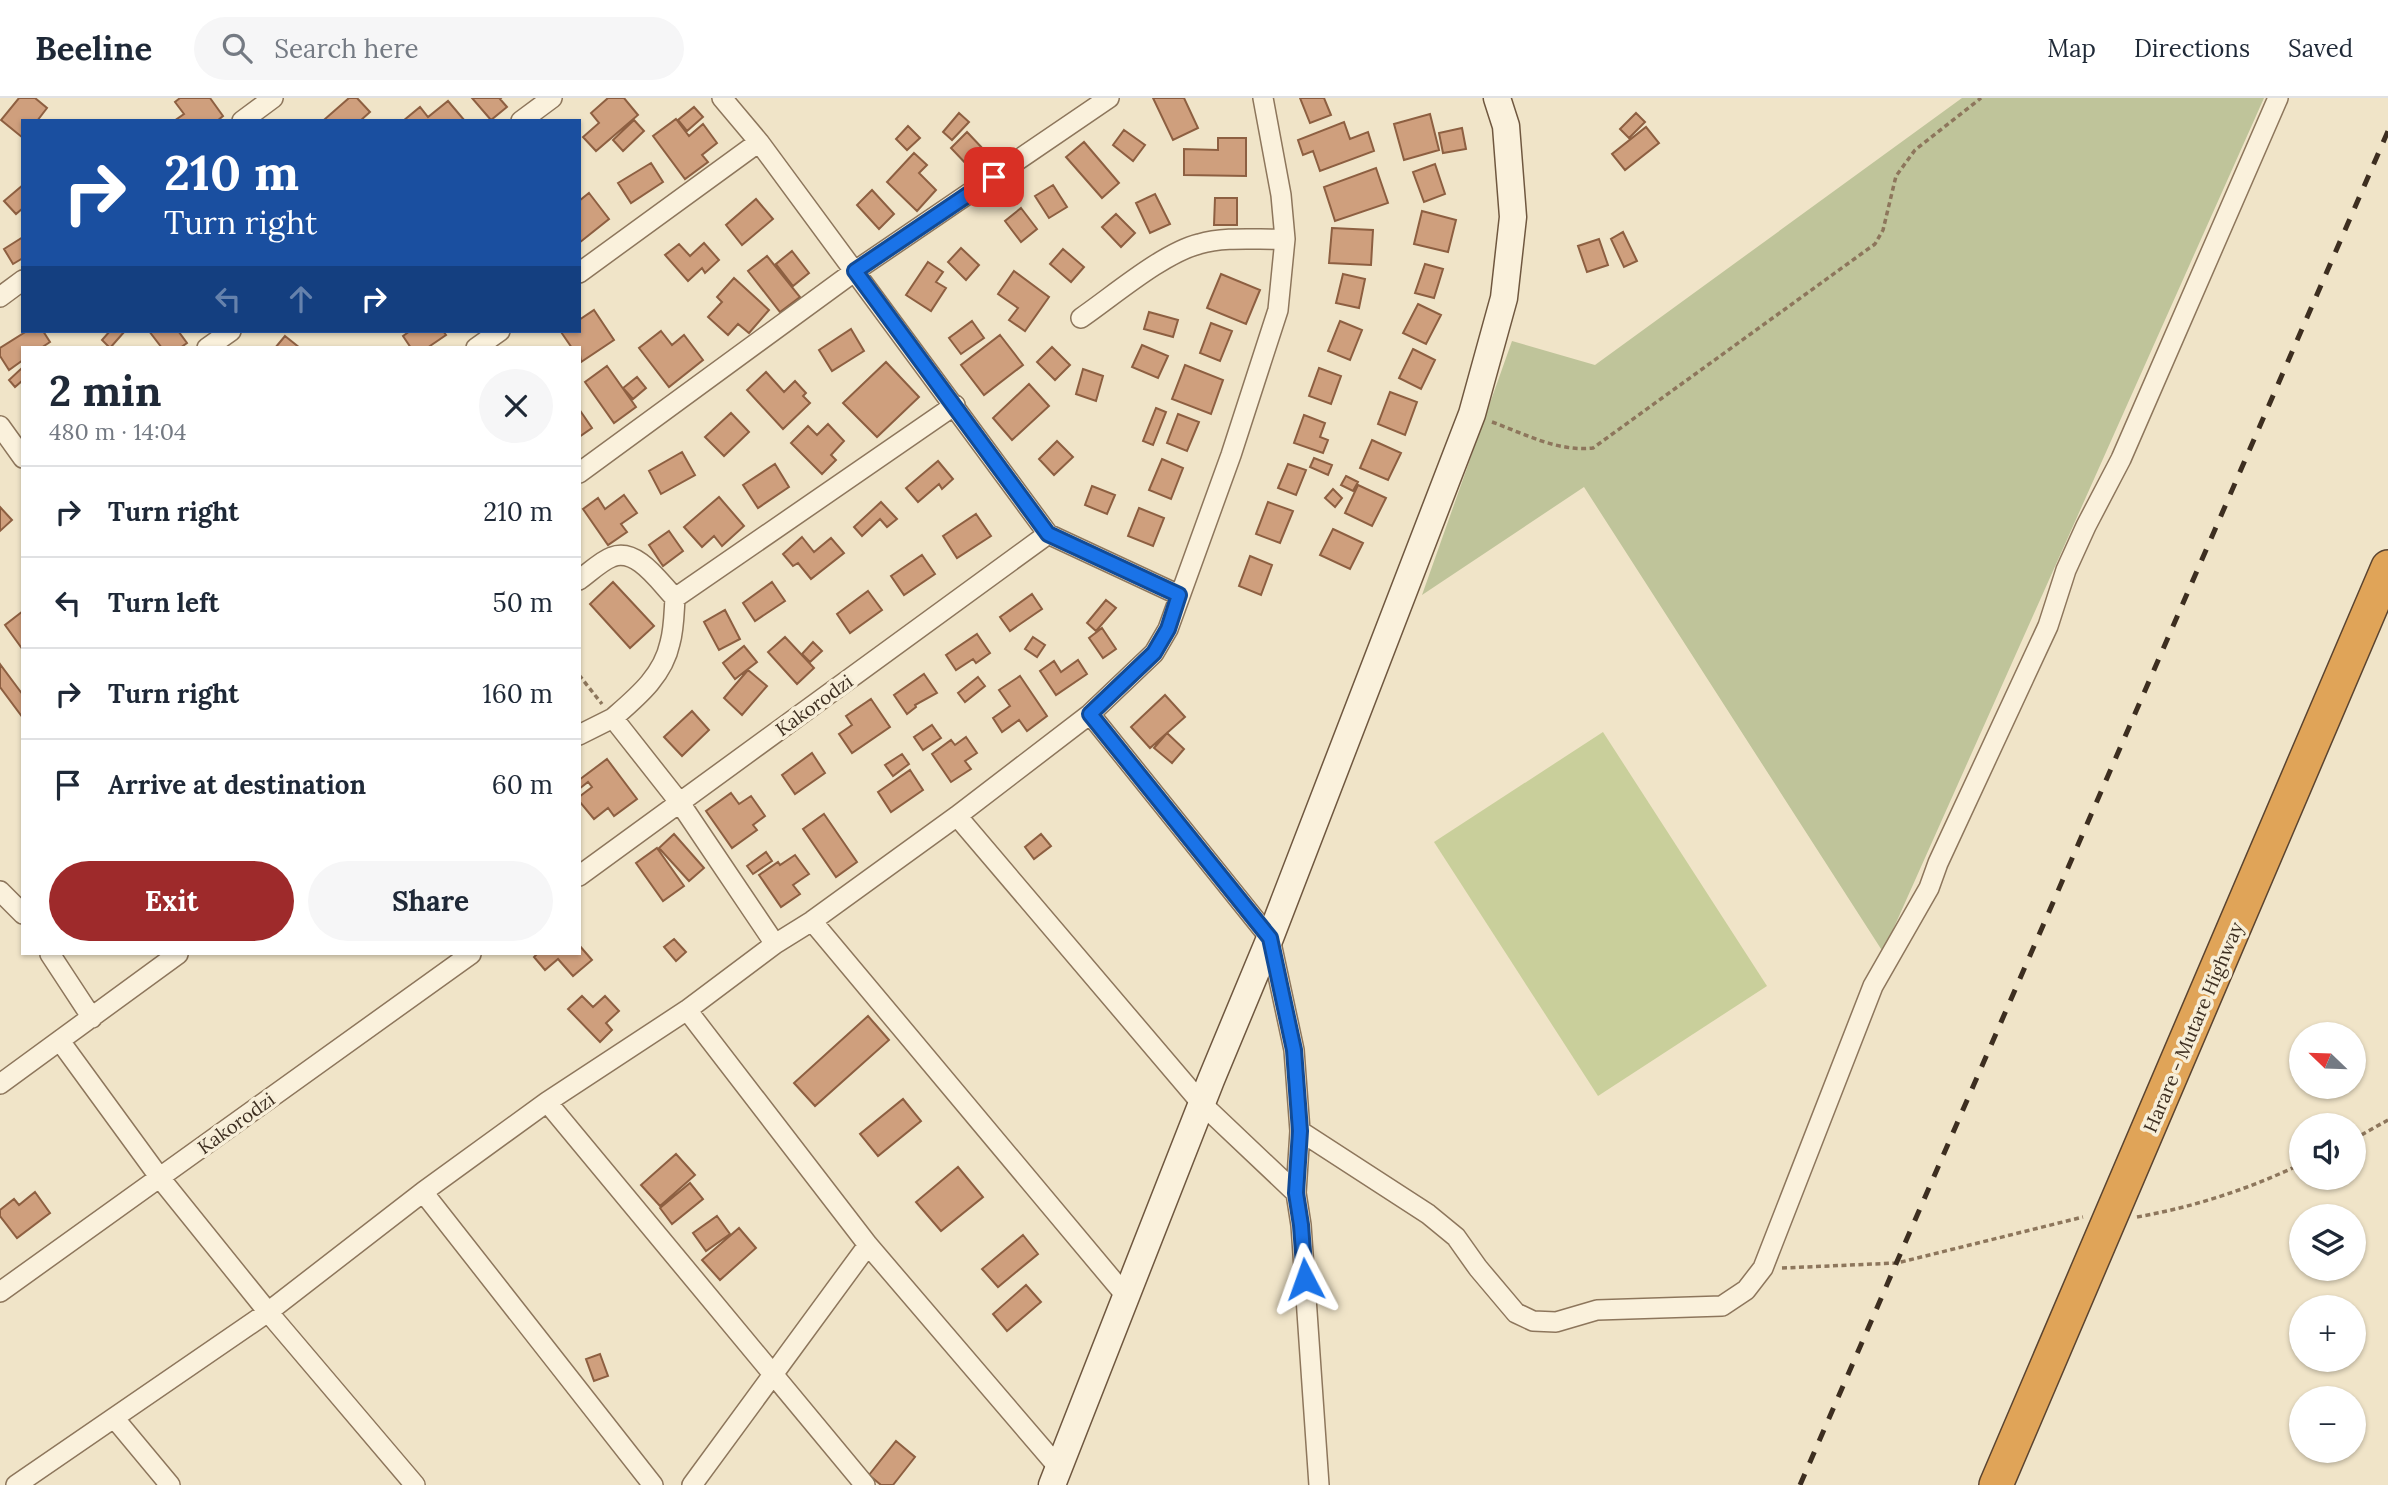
<!DOCTYPE html>
<meta charset="utf-8">
<style>
body{margin:0;font-family:Lora,serif;background:#f6f6f7;color:#1f2937;height:100vh;display:flex;flex-direction:column;font-size:26px;white-space:nowrap}
*{box-sizing:border-box;margin:0}
p{font-size:23px;color:#747a83}
.icon{flex:none;width:38px;height:38px;fill:none;stroke:currentColor;stroke-width:2;stroke-linecap:round;stroke-linejoin:round}
.map{position:relative;flex:1;overflow:hidden}
.panel{position:absolute;left:21px;top:248px;width:560px;height:609px;display:flex;flex-direction:column;background:#fff;border-radius:0px;box-shadow:0 2px 5px #0004}
.panel>*{flex:none}
.hud{position:absolute;left:21px;top:21px;width:560px;height:214px;border-radius:0px;box-shadow:0 2px 5px #0004;background:#1a4fa0;color:#fff;overflow:hidden}
.needle{width:46px;rotate:293deg}
.tools{position:absolute;left:2289px;top:924px;display:grid;gap:14px}
.tools a{display:grid;place-items:center;width:77px;height:77px;border-radius:50%;background:#fff;box-shadow:0 2px 5px #0004;font-size:35px}
.pin{position:absolute;display:grid;place-items:center;width:60px;height:60px;color:#fff;margin:-30px;border-radius:14px;box-shadow:0 4px 10px #0006}
.me{position:absolute;width:77px;margin:-38px;rotate:356deg;stroke-linejoin:round;filter:drop-shadow(0 0 5px #0008)}
.turn{display:flex;align-items:center;gap:24px;height:147px;padding:0 28px;font-size:32px}
.turn .icon{width:91px;height:91px;stroke-width:2.5}
.turn b{display:block;font-size:49px;line-height:60px}
.lanes{display:flex;align-items:center;height:66px;padding:0 28px;background:#0003;justify-content:center;gap:35px;direction:ltr}
.lanes .off{opacity:.35}
.round{display:grid;place-items:center;flex:none;width:74px;height:74px;border-radius:37px;background:#f6f6f7}
.summary{display:flex;align-items:center;justify-content:space-between;height:119px;padding:0 28px}
h1{font-size:42px;font-weight:700;line-height:52px}
.action{display:flex;gap:14px;margin-top:auto;padding:14px 28px}
.action a{flex:1;height:80px;border-radius:42px;background:#9e2a2b;color:#fff;font-size:28px;font-weight:700;line-height:80px;text-align:center}
.action a+a{background:#f6f6f7;color:#1f2937}
ul{padding:0;list-style:none}
li{display:flex;align-items:center;gap:21px;height:91px;padding:0 28px;border-top:2px solid #e0e1e3}
li div{flex:1}
li b{display:block;font-size:26px}
li em{font-style:normal}
header{display:flex;align-items:center;gap:42px;box-sizing:border-box;height:98px;padding:0 35px;background:#fff;border-bottom:2px solid #e0e1e3}
header strong{font-size:33px}
nav{display:flex;gap:38px;margin-inline-start:auto;font-size:24px}
.search{width:490px;height:63px;background:#f6f6f7;display:flex;align-items:center;gap:18px;box-sizing:border-box;padding:0 24px;border-radius:38px;color:#747a83;font-size:26px}
.map>svg:first-child{display:block}
.green{fill:#c9cf9b}
.cemetery{fill:#bfc49a}
.building{fill:#cf9f7d;stroke:#8d5f41;stroke-width:2}
.lines{fill:none;stroke-linecap:round;stroke-linejoin:round}
.street-casing{stroke:#8d765c;stroke-width:22}
.secondary-casing{stroke:#6f573f;stroke-width:29}
.highway-casing{stroke:#5b4430;stroke-width:36}
.path{stroke:#8d765c;stroke-width:3.5;stroke-dasharray:5 3.5;stroke-linecap:butt}
.street{stroke:#faf1dc;stroke-width:19}
.secondary{stroke:#faf1dc;stroke-width:26}
.highway{stroke:#e0a458;stroke-width:33}
.rail{stroke:#3d2e20;stroke-width:5;stroke-dasharray:12 12;stroke-linecap:butt}
.route-casing{stroke:#114b97;stroke-width:18}
.route{stroke:#1a73e8;stroke-width:12}
.labels{text-anchor:middle;stroke-width:7;stroke-linejoin:round;paint-order:stroke}
.street-label{font-size:19px;fill:#3d2e20;stroke:#f7eed8}
</style>
<header>
<strong>Beeline</strong>
<div class="search"><svg class="icon" aria-label="search" viewBox="0 0 24 24"><circle cx="10" cy="10" r="6"/><path d="M15 15l6 6"/></svg>Search here</div>
<nav><a>Map</a><a>Directions</a><a>Saved</a></nav>
</header>
<div class="map">
<svg width="2388" height="1387" viewBox="0 0 2388 1387">
<rect width="100%" height="100%" fill="#f0e4c8"/>
<path class="green" d="M1603,634l164,254 -169,110 -164,-254z"/>
<path class="cemetery" d="M1962,0h302l-381,854 -299,-465 -162,108 90,-254 83,24z"/>
<path class="building" d="M19,0h16l12,10 -10,13h-14v17l-22,-18z
M180,0h30l13,18 -6,5h-43l10,-7 -9,-12z
M349,0h8l13,14 -10,9h-33l-2,-2z
M472,0h29l-1,1 7,8 -16,13z
M608,0h16l14,17 -42,36 -13,-14 16,-14 -8,-10z
M1153,0h31l14,30 -25,12z
M1300,0h24l7,17 -21,8z
M448,3l17,20h-62l17,-14 8,10z
M694,9l9,10 -16,14 -9,-11z
M959,15l10,9 -17,18 -9,-8z
M1636,15l9,9 -16,16 -9,-9z
M1430,16l9,36 -35,10 -10,-36z
M676,21l13,17 14,-12 14,19 -15,12 6,7 -23,17 -32,-43z
M634,22l10,11 -21,20 -10,-11z
M1344,24l6,17 18,-7 6,19 -54,20 -7,-20 -10,4 -5,-15z
M908,28l12,12 -13,12 -11,-11z
M1646,29l13,16 -34,27 -13,-16z
M1462,30l4,21 -23,4 -4,-20z
M1124,32l21,15 -12,16 -20,-16z
M967,34l19,20 -16,16 -19,-20z
M1218,40h28v38l-62,-1v-26l34,1z
M1084,44l35,41 -17,15 -36,-41z
M914,55l13,12 -8,8 17,17 -19,21 -30,-29z
M651,65l12,19 -32,21 -13,-20z
M1435,66l10,30 -21,8 -11,-30z
M1376,70l12,35 -53,18 -11,-34z
M23,87v23l-7,6 -12,-13z
M1053,87l14,22 -18,11 -14,-22z
M872,92l22,24 -15,15 -22,-24z
M589,95l20,26 -30,24v-42z
M1155,96l15,30 -20,9 -14,-30z
M1215,100h22v27h-23z
M756,101l17,20 -31,26 -16,-20z
M1021,110l16,21 -16,13 -16,-21z
M1422,113l34,9 -8,32 -34,-8z
M1116,116l19,19 -14,14 -19,-20z
M1332,130l41,2 -2,35 -42,-2z
M1623,134l14,29 -13,6 -13,-28z
M23,139v21l-10,6 -9,-15z
M1599,141l9,26 -21,7 -9,-26z
M704,145l15,17 -14,13 -3,-5 -14,13 -23,-26 14,-11 11,12z
M961,150l18,17 -13,15 -18,-18z
M1063,151l21,18 -13,15 -21,-18z
M792,153l17,22 -16,13 -17,-22z
M767,158l33,41 -20,15 -32,-41z
M928,164l15,10 -7,10 10,6 -15,23 -25,-16z
M1425,166l18,5 -9,29 -19,-5z
M1014,173l35,26 -24,34 -16,-11 9,-12 -20,-14z
M1221,176l39,16 -14,34 -39,-16z
M1343,176l22,5 -6,29 -23,-5z
M734,180l35,32 -20,23 -11,-9 -10,11 -20,-18 14,-15 -5,-5z
M1418,206l23,11 -15,29 -23,-11z
M594,212l20,30 -33,22 -2,-14h-7l-11,-16 18,-1v-11z
M1149,214l29,8 -5,17 -29,-8z
M972,223l12,17 -23,16 -12,-16z
M1340,223l22,9 -12,30 -22,-9z
M1211,225l21,8 -12,30 -20,-8z
M851,231l13,22 -32,20 -13,-21z
M27,233h16l7,11 -9,6h-18v12l-14,10 -9,-14v-8z
M110,233h15l-15,17 -8,-8z
M149,233h32l-2,1 8,11 -7,5h-18z
M410,233h33l3,4 -19,13h-16l-8,-12z
M661,233l11,14 12,-10 19,25 -34,27 -30,-39z
M1000,237l23,30 -39,30 -23,-30z
M285,238l15,12h-25z
M1142,247l26,11 -10,22 -26,-11z
M1052,249l18,18 -15,15 -18,-18z
M1413,251l22,11 -14,29 -22,-11z
M886,264l33,35 -42,40 -34,-34z
M1185,267l38,15 -12,34 -39,-15z
M607,268l29,41 -22,16 -29,-41z
M23,269v13l-8,7 -6,-7z
M1319,270l22,8 -10,28 -22,-8z
M1083,271l20,7 -7,25 -20,-7z
M766,274l18,20 11,-11 11,12 -3,3 7,7 -27,26 -36,-39z
M637,279l9,11 -13,11 -10,-11z
M1029,286l20,22 -37,34 -19,-22z
M1390,294l27,10 -12,33 -27,-11z
M1156,310l10,4 -13,33 -10,-4z
M579,311l13,19 -13,9z
M731,315l18,19 -25,24 -19,-19z
M1178,316l21,8 -12,29 -20,-8z
M1304,317l21,8 -5,14 8,3 -5,13 -29,-10z
M828,326l16,17 -13,14 5,5 -14,14 -31,-31 17,-17 9,9z
M1372,342l29,13 -13,27 -28,-12z
M1057,343l16,16 -19,18 -15,-16z
M682,354l13,23 -34,19 -12,-23z
M1314,360l18,7 -4,10 -18,-8z
M1162,361l21,9 -12,31 -22,-9z
M938,363l15,18 -11,10 -3,-5 -21,18 -12,-14z
M775,366l14,23 -31,21 -15,-23z
M1288,366l18,6 -10,25 -18,-7z
M1346,378l12,6 -5,9 -12,-6z
M1358,387l28,13 -14,28 -27,-13z
M1092,388l23,9 -8,19 -22,-9z
M1333,391l9,9 -7,9 -10,-9z
M624,397l13,18 -16,11 6,8 -19,13 -25,-36 15,-11 7,11z
M719,399l25,29 -22,20 -8,-10 -12,11 -18,-20z
M881,404l16,17 -10,8 -7,-8 -18,17 -8,-9z
M1268,404l25,9 -13,32 -24,-9z
M0,409l12,13 -12,11z
M1139,410l25,10 -11,28 -25,-10z
M976,416l15,22 -34,22 -14,-22z
M1333,431l30,14 -13,26 -30,-14z
M669,433l14,20 -20,15 -14,-21z
M802,439l12,15 17,-14 13,15 -33,26 -13,-16 -5,3 -10,-12z
M922,457l13,19 -31,21 -13,-19z
M1250,458l22,9 -11,30 -22,-9z
M613,484l41,44 -24,22 -40,-44z
M772,484l13,19 -30,20 -12,-18z
M868,493l14,19 -32,23 -13,-19z
M1032,496l10,15 -32,22 -10,-14z
M1106,502l10,8 -20,23 -9,-8z
M725,512l15,29 -21,11 -15,-28z
M23,513v39l-18,-25z
M1102,530l14,21 -13,9 -14,-20z
M977,536l13,19 -14,10 -3,-4 -17,11 -10,-15z
M785,539l29,31 -17,16 -29,-32z
M1033,539l12,8 -8,12 -12,-8z
M813,544l9,9 -12,11 -8,-8z
M744,548l13,16 -22,17 -12,-16z
M1078,562l9,14 -31,21 -16,-24 14,-10 7,11z
M0,566l23,31v23l-23,-31z
M748,572l19,16 -25,29 -18,-17z
M924,576l13,19 -22,12 1,2 -9,7 -13,-19z
M1020,578l27,40 -20,15 -8,-11 -17,12 -9,-14 17,-12 -11,-16z
M978,579l7,9 -20,16 -7,-9z
M1165,597l20,22 -35,31 -19,-21z
M871,601l19,28 -38,26 -13,-19 13,-9 -6,-9z
M692,613l17,19 -27,26 -18,-19z
M932,627l9,13 -18,12 -9,-13z
M1167,635l17,16 -12,14 -18,-15z
M966,639l11,16 -12,8 6,8 -20,13 -19,-28 19,-14 4,5z
M812,655l13,20 -30,21 -13,-19z
M902,656l7,10 -16,12 -8,-11z
M607,661l30,40 -23,17 -6,-8 -14,11 -15,-18v-4l13,-10 -4,-5 -9,7v-9z
M910,672l13,20 -32,22 -13,-20z
M731,695l8,11 12,-8 14,20 -12,9 4,5 -25,18 -26,-37z
M824,716l33,48 -21,15 -33,-48z
M674,736l30,34 -15,13 -30,-33z
M1041,736l10,12 -17,13 -9,-12z
M657,750l27,38 -21,15 -27,-38z
M766,754l6,9 -19,13 -6,-8z
M795,757l14,19 -16,11 7,9 -19,13 -22,-32 19,-13 2,3z
M674,841l12,13 -10,9 -12,-14z
M579,847l13,15 -19,16 -15,-17 -13,11 -11,-13 3,-3h42z
M582,898l11,11 12,-11 14,15 -13,12 6,7 -12,12 -32,-33z
M868,918l21,24 -74,66 -21,-23z
M903,1001l18,22 -43,35 -18,-22z
M676,1056l19,21 -35,31 -19,-21z
M958,1069l25,30 -42,34 -25,-29z
M690,1085l13,16 -31,25 -12,-16z
M35,1094l15,21 -33,25 -17,-22v-6l14,-11 5,6z
M717,1118l13,18 -24,17 -13,-18z
M739,1130l17,20 -36,32 -18,-20z
M1023,1137l15,19 -40,33 -16,-18z
M1026,1187l15,17 -34,29 -14,-17z
M600,1256l8,22 -14,5 -8,-22z
M896,1343l19,16 -22,28h-12l-12,-10z"/>
<g class="lines">
<g class="street-casing">
<path id="street" d="M722,0l37,44 289,392 131,61
M242,23l31,-23
M521,23l31,-23
M579,175l180,-131
M0,199l23,-17
M1081,220c32,-22 82,-65 118,-74 27,-8 59,-4 86,-5
M207,250l24,-17
M476,250l24,-17
M0,328l23,32
M579,375l276,-202 254,-173
M579,482c10,-7 22,-19 33,-23 25,-10 48,26 63,41l280,-193
M1090,616l180,224 24,112 6,81 -4,62
M613,620c24,-21 50,-42 57,-75 4,-14 4,-30 5,-45
M579,637l34,-17 67,85 95,141
M957,718l245,288 94,89 5,32 18,260
M579,778l469,-342
M0,793l23,23
M812,823l314,375
M50,856l42,64
M687,912l181,235 191,223
M60,943l100,137 108,134 147,173
M0,986l178,-130
M547,1004l318,383
M1300,1033l128,83 28,23 22,31 38,45 17,8 23,1 41,-12 125,-4 24,-16 17,-22 110,-282 56,-98 9,-25 110,-237 18,-56 20,-44 35,-67 157,-361
M423,1094l230,293
M0,1194l471,-338
M115,1321l55,66
M16,1387l252,-173 155,-120 124,-90 140,-92 88,-66 37,-23 145,-105 133,-102 64,-61 14,-24 63,-174 47,-145 7,-71 -4,-44 -18,-97
M692,1387l176,-240"/>
</g>
<g class="secondary-casing">
<path id="secondary" d="M1052,1387l159,-405 59,-142 202,-524 32,-116 9,-81 -7,-91 -9,-28"/>
</g>
<g class="highway-casing">
<path id="highway" d="M1996,1387l392,-918"/>
</g>
<path class="path" d="M1492,324c33,12 66,30 101,26l282,-204 8,-14 13,-54 19,-26 66,-52
M579,577l23,29
M2354,1041l34,-19
M2137,1119c57,-10 112,-28 164,-53
M1782,1170l115,-5 186,-46"/>
<use href="#street" class="street"/>
<use href="#secondary" class="secondary"/>
<use href="#highway" class="highway"/>
<path class="rail" d="M1800,1387l588,-1354"/>
</g>
<g class="lines">
<g class="route-casing">
<path id="route" d="M994,79l-139,94 193,263 131,61 -11,34 -14,24 -64,61 180,224 24,112 6,81 -4,62 5,32 4,54"/>
</g>
<use href="#route" class="route"/>
</g>
<g class="labels">
<g class="street-label">
<text transform="translate(814 607) rotate(-36)" y="7">Kakorodzi</text>
<text transform="translate(2193 929) rotate(-67)" y="7">Harare - Mutare Highway</text>
<text transform="translate(236 1025) rotate(-36)" y="7">Kakorodzi</text>
</g>
</g>
</svg>
<div class="tools">
<a><svg class="needle" viewBox="-14 -14 28 28"><path d="M0-13l5 13h-10z" fill="#e53935"/><path d="M0 13l5-13h-10z" fill="#747a83"/></svg></a>
<a><svg class="icon" aria-label="sound" viewBox="0 0 24 24"><path d="M4 9h4l5-4v14l-5-4H4zM17 9q2 3 0 6"/></svg></a>
<a><svg class="icon" aria-label="layers" viewBox="0 0 24 24"><path d="M12 4l9 5-9 5-9-5zM3 14l9 5 9-5"/></svg></a>
<a>+</a>
<a>−</a>
</div>
<div class="pin" style="left:994px;top:79px;background:#d93025"><svg class="icon" aria-label="arrive" viewBox="0 0 24 24"><path d="M6 21V4h12l-3 4 3 4H6"/></svg></div>
<svg class="me" style="left:1305px;top:1181px" viewBox="-20 -20 40 40"><path d="M0-17L14 15 0 8-14 15z" fill="#1a73e8" stroke="#fff" stroke-width="4"/></svg>
<div class="hud">
<div class="turn"><svg class="icon" aria-label="right" viewBox="0 0 24 24"><path d="M7 20v-9h11M14 6l5 5-5 5"/></svg><div><b>210 m</b>Turn right</div></div>
<div class="lanes"><svg class="icon off" aria-label="left" viewBox="0 0 24 24"><path d="M17 20v-9H6M10 6l-5 5 5 5"/></svg><svg class="icon off" aria-label="ahead" viewBox="0 0 24 24"><path d="M12 20V5M6 11l6-6 6 6"/></svg><svg class="icon" aria-label="right" viewBox="0 0 24 24"><path d="M7 20v-9h11M14 6l5 5-5 5"/></svg></div>
</div>
<section class="panel">
<div class="summary"><div><h1>2 min</h1><p>480 m · 14:04</p></div><a class="round"><svg class="icon" aria-label="close" viewBox="0 0 24 24"><path d="M6 6l12 12M18 6L6 18"/></svg></a></div>
<ul>
<li><svg class="icon" aria-label="right" viewBox="0 0 24 24"><path d="M7 20v-9h11M14 6l5 5-5 5"/></svg><div><b>Turn right</b></div><em>210 m</em></li>
<li><svg class="icon" aria-label="left" viewBox="0 0 24 24"><path d="M17 20v-9H6M10 6l-5 5 5 5"/></svg><div><b>Turn left</b></div><em>50 m</em></li>
<li><svg class="icon" aria-label="right" viewBox="0 0 24 24"><path d="M7 20v-9h11M14 6l5 5-5 5"/></svg><div><b>Turn right</b></div><em>160 m</em></li>
<li><svg class="icon" aria-label="arrive" viewBox="0 0 24 24"><path d="M6 21V4h12l-3 4 3 4H6"/></svg><div><b>Arrive at destination</b></div><em>60 m</em></li>
</ul>
<div class="action"><a>Exit</a><a>Share</a></div>
</section>
</div>
